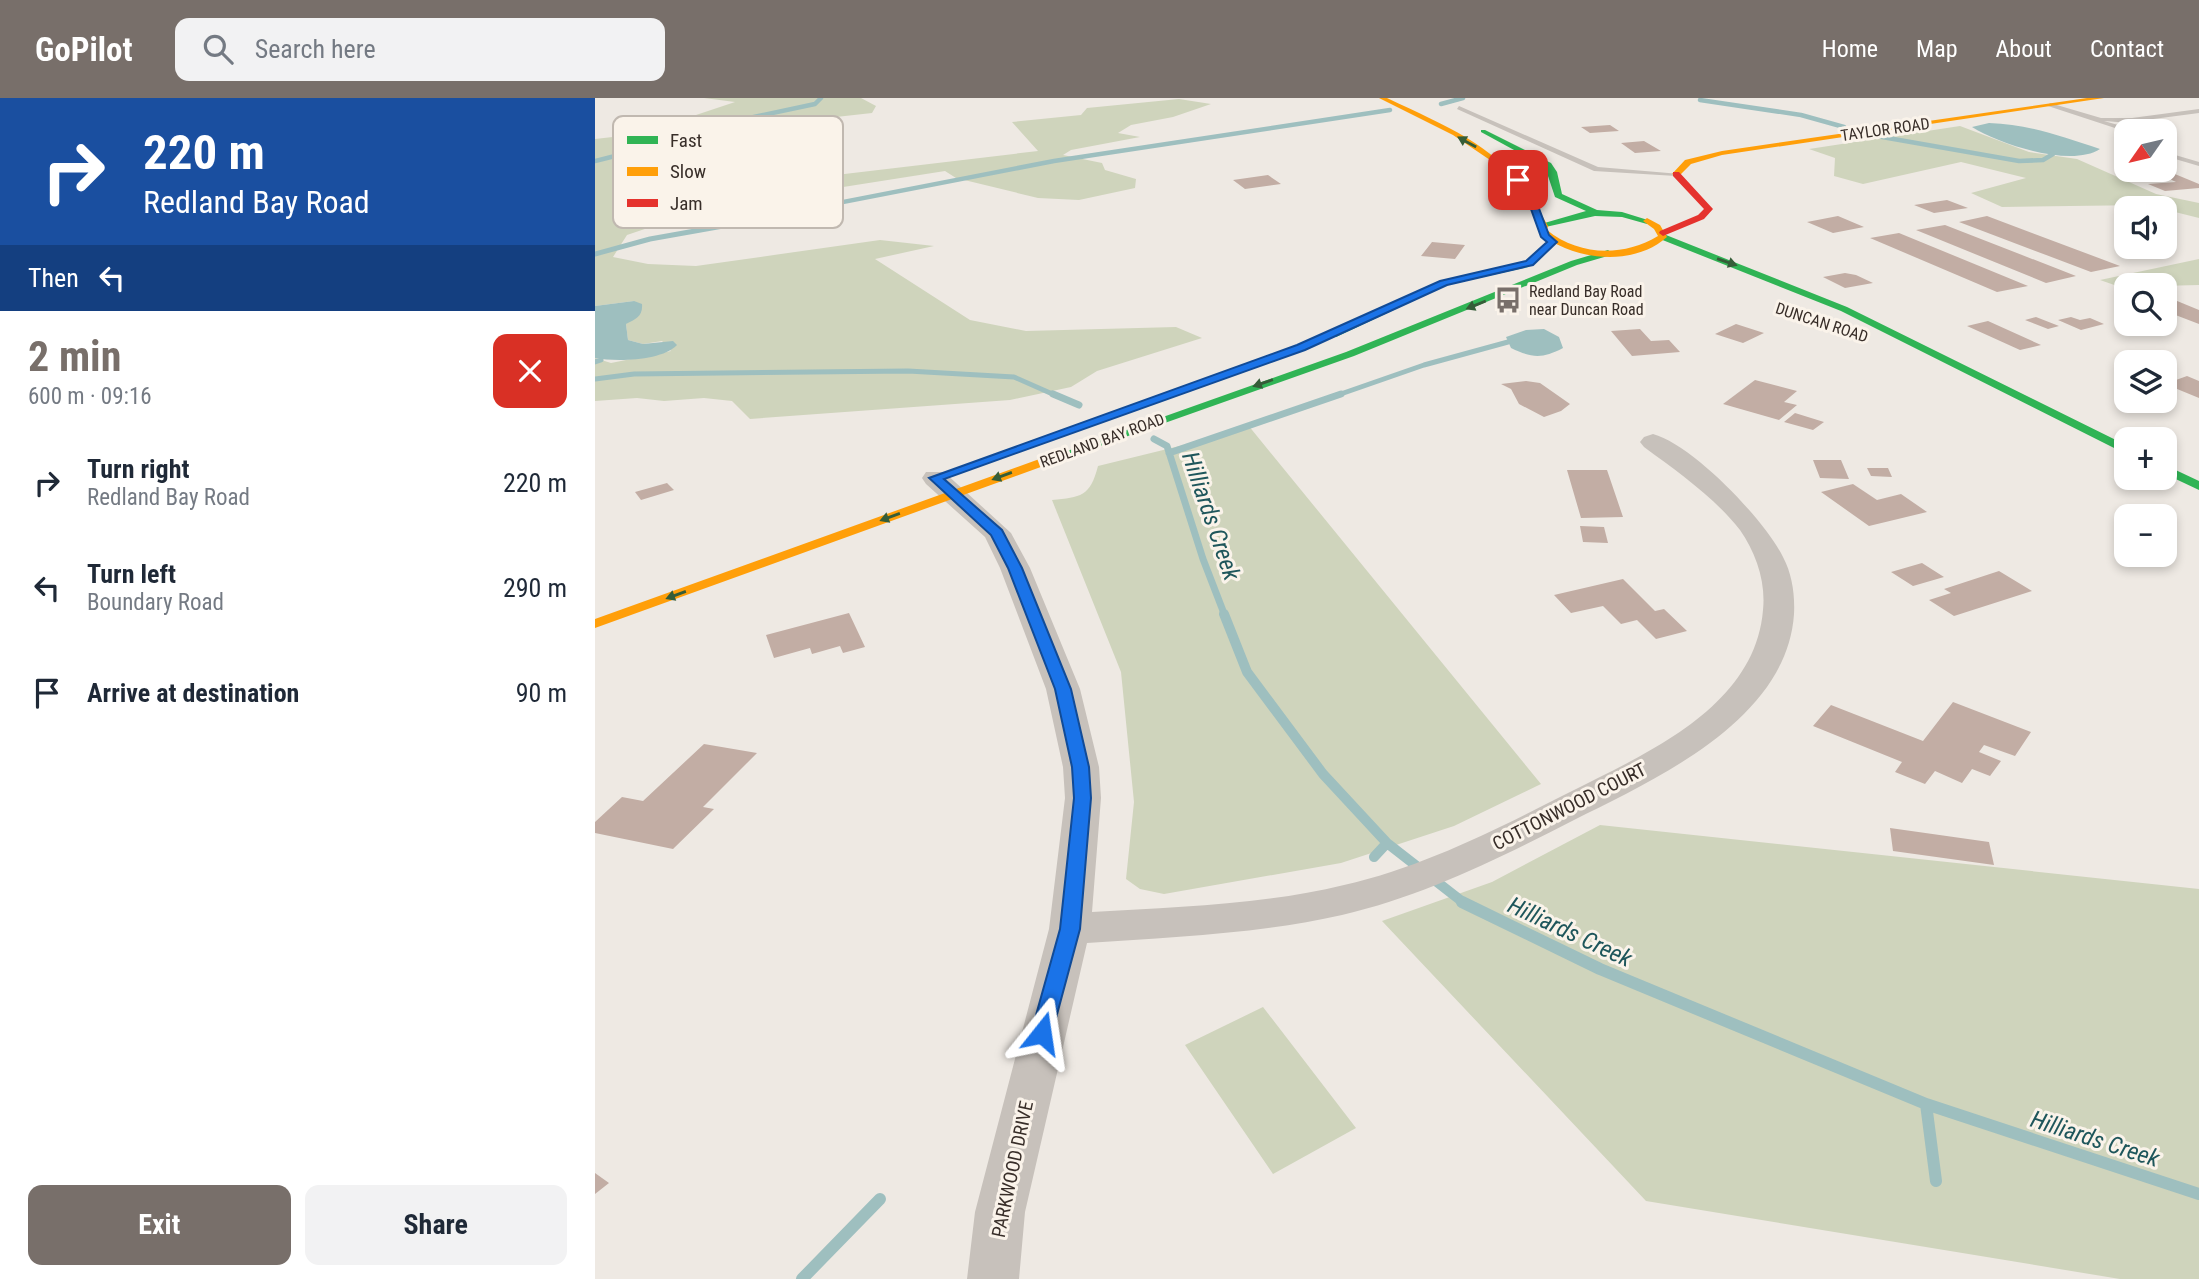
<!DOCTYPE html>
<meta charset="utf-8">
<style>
body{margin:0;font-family:"Roboto Condensed",sans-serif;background:#f2f2f3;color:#1f2937;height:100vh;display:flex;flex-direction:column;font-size:26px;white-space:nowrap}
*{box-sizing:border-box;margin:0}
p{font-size:23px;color:#747a83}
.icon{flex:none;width:38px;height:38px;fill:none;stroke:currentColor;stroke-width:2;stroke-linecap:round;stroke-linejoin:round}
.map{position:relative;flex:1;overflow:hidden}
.drawer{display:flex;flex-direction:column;background:#fff;width:595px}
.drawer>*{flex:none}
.top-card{background:#1a4fa0;color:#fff;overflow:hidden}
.needle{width:46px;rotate:236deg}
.buttons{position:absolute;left:1519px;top:21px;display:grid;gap:14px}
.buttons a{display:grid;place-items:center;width:63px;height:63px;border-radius:14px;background:#fff;box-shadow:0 4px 10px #0003;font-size:35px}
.pin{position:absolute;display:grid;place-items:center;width:60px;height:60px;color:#fff;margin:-30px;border-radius:14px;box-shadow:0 4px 10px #0006}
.me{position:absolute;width:77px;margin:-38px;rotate:15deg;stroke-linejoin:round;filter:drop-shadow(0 0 5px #0008)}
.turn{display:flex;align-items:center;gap:24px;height:147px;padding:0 28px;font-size:32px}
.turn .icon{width:91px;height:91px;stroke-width:2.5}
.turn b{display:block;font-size:49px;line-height:60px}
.then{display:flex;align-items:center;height:66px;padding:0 28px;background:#0003;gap:14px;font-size:26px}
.round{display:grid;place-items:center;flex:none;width:74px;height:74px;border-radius:14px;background:#f2f2f3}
.headline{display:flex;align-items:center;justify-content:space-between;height:119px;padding:0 28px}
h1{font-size:42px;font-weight:700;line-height:52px;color:#786f6a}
.primary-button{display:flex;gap:14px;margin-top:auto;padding:14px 28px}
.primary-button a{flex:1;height:80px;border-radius:14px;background:#786f6a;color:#fff;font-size:28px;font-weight:700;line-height:80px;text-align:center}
.primary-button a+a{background:#f2f2f3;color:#1f2937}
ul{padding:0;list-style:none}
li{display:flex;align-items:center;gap:21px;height:105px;padding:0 28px}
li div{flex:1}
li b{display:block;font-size:26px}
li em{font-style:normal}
header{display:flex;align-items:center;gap:42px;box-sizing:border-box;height:98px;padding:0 35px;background:#786f6a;color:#fff}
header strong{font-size:33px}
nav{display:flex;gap:38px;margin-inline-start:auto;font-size:24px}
.search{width:490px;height:63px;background:#f2f2f3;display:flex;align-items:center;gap:18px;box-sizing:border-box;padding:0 24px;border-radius:14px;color:#747a83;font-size:26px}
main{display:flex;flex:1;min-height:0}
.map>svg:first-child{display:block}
.green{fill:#cfd4bc}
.water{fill:#9ebfbf}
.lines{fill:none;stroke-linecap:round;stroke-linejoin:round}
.stream-far4{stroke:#9ebfbf;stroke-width:4.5}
.stream-far3{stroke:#9ebfbf;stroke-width:5}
.stream-far2{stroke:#9ebfbf;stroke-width:7}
.stream-far1{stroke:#9ebfbf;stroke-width:10}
.stream{stroke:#9ebfbf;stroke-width:12}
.building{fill:#c2ada4}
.lane{fill:#c7c1bb;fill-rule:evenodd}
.street{fill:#c7c1bb;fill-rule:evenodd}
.fast{fill:#30b455;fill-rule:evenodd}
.slow{fill:#ff9f0a;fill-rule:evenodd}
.jam{fill:#e5322d;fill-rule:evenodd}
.oneway{fill:#355d38}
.route{fill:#1a73e8;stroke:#114b97;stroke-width:2}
.labels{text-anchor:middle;stroke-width:6;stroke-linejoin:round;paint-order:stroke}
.far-street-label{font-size:16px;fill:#382e29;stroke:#faf3ea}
.far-poi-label{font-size:16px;fill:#382e29;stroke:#faf3ea;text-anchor:start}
.street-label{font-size:19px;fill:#382e29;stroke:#faf3ea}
.near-water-label{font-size:24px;font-style:italic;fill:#1e565b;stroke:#faf3ea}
.key{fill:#faf3ea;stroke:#c0b8b0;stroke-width:2}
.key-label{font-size:19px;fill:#382e29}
</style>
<header>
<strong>GoPilot</strong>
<div class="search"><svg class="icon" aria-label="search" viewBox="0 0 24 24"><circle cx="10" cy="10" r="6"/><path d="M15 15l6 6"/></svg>Search here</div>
<nav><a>Home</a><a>Map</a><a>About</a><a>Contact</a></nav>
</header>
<main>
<section class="drawer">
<div class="top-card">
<div class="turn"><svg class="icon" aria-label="right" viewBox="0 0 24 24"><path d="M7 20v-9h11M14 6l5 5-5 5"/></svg><div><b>220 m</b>Redland Bay Road</div></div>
<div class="then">Then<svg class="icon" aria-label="left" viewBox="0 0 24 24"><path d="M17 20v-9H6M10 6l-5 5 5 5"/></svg></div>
</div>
<div class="headline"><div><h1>2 min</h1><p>600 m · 09:16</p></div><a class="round" style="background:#d93025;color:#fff"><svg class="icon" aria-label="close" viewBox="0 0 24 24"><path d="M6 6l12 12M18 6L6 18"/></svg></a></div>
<ul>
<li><svg class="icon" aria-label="right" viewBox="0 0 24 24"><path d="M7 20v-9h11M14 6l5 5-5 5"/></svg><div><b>Turn right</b><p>Redland Bay Road</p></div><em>220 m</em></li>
<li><svg class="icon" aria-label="left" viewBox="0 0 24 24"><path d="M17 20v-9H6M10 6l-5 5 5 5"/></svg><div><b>Turn left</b><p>Boundary Road</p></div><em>290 m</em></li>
<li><svg class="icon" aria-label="arrive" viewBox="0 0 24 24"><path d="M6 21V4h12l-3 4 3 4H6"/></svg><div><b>Arrive at destination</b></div><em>90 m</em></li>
</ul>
<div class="primary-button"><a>Exit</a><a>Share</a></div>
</section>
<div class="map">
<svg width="1604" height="1181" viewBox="0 0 1604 1181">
<rect width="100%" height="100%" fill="#eee9e3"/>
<path class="green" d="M109,0h157l15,8 -4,7 -226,25 1,8 -31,7 -1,6 3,5 10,2 6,33 404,-48 -26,-29 69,-7 6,-7 92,-9 32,5 -38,13 -42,8 -13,8 22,4 -69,13 -8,5 39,8 3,7 31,9 -1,9 -56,12 -41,-2 -82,-20 -11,-7 -241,38 -77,26 -14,22 35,7 48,2 184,-26 54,6 -59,13 95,61 56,11 150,-4 26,11 -105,33 -26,16 -61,13 -260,19 -18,-18 -28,-3 -40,3 -27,-3 -42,3v-43l16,5 60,-12 -9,-10 -19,3 -15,-4 -2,-16 8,-23 -39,5v-167l44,-5 96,-32z
M1365,28l69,26 48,7 79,35 43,9v15l-52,-13 -145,2 -31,-14 55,-15 -65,-16 -98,22 -29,-8 1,-18 -26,-9z
M1604,161v26l-79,2 -20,-7z
M653,327l293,359 -87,42 -113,37 -177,31 -24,-5 -14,-10 8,-77 -13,-130 -69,-172c29,-3 38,-3 46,-34l106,-26z
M1005,727l599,64v390h-79l-474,-78 -264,-280 110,-39z
M668,909l93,121 -83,46 -88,-129z"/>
<path class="water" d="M1394,25c40,1 73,14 111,26 -29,19 -101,-5 -128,-22z
M39,203l8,3c1,12 -6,15 -16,20l2,16 15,4 30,-3 4,4c-15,16 -61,17 -82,13v-52z
M949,231l15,8 4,11c-21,11 -31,10 -52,0l-5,-11 20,-7z"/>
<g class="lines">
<path class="stream-far4" d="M1105,2l101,15 43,12
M846,6l22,-6
M1270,36l154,27 24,-1 10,-6
M0,63l24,-6 40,-18 156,-33 6,-6
M119,129l340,-66 336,-51"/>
<path class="stream-far3" d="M0,156l55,-15 73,-13
M0,264l6,-2
M0,281l39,-5 274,-3 106,6 43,19
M740,298l89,-31 84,-23"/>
<path class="stream-far2" d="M458,296l26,11
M559,341l13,7 36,113 22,57
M574,355l172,-59"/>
<path class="stream-far1" d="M629,516l23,58 76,102 64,69 77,60
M779,759l13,-14"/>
<path class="stream" d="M867,804l138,67 326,135 273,90
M1331,1006l10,77
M207,1181l78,-80"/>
</g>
<path class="building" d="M1015,27l9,6 -29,2 -9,-6z
M1049,43l17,10 -26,2 -14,-10z
M1575,74l29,12v4l-34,3 -17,-7 28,-2 -19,-9z
M673,77l13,9 -36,5 -12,-9z
M1352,102l21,8 -34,5 -20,-8z
M1243,118l26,11 -31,6 -26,-11z
M1392,118l133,50 -29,6 -132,-50z
M1350,127l131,51 -30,7 -130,-53z
M1304,135l129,53 -31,6 -127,-54z
M837,144l33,3 -10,14 -34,-3z
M1250,175l11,2 17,8 -28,5 -22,-11z
M1570,198l34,14v14l-34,-13z
M1441,219l23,9 -11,3 -23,-9z
M1476,219l9,3 10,-2 14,6 -23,6 -23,-10z
M1393,223l53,24 -21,5 -53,-24z
M1141,226l28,9 -21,10 -28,-9z
M1045,231l11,12 18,-1 11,12 -48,4 -21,-25z
M1592,278l12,5v17l-34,-14z
M1160,282l42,11 -13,11 13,3 -18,15 -56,-16z
M931,283l14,2 30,21 -9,7 -17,6 -25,-13 -8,-15 -10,-5z
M1200,315l29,9 -11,8 -29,-8z
M1218,362h28l8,19 -29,-1z
M1272,370h21l4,9 -21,-1z
M972,372h40l16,47 -42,1z
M72,385l7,7 -33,10 -6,-8z
M1258,386l24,16 24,-6 26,18 -58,14 -48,-34z
M985,428l24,1 4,16 -25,-1z
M1327,465l22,14 -31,9 -22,-14z
M1404,473l33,20 -78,25 -25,-16 22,-7 -7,-4z
M1028,481l32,32 9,-2 23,22 -31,8 -19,-19 -16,4 -18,-18 -32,7 -17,-18z
M254,515l16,34 -22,6 -3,-7 -28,8 -2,-6 -36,10 -8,-23z
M1358,604l78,30 -16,24 -31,-11 -5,7 22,9 -11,15 -18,-7 -10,14 -27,-12 -10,13 -30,-12 7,-10 -89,-36 18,-21 92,36z
M109,646l53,9 -54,54 11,2 -41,40 -78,-16v-11l27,-25 21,4z
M1295,730l99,14 5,23 -101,-14z
M0,1075l14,10 -14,11z"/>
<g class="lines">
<path class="lane" d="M1455,5l51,15h31l67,-9v4l-61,8 3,4 -23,4 -70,-23zM1509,23l27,2 -13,2z
M864,8l139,61 82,7 -4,2 -82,-5 -137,-62z
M1570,54l34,10v4l-34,-10z"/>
<path class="street" d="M1058,336c40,11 111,85 130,123 9,17 12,37 11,57 -7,106 -138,165 -220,206 -74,38 -150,76 -232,95 -84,19 -170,22 -255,28l-62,269 -6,67h-52l8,-67 74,-283 16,-131 -2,-31 -17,-78 -46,-121 -15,-31 -59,-53 -4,-6 4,-6h18l67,61 19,35 50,121 19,78 2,31 -9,114c84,-5 170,-7 252,-27 79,-18 153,-56 224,-92 77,-39 187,-85 195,-183 3,-28 -7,-57 -23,-80 -26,-33 -62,-58 -96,-83l-4,-5 4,-5z"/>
<path class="fast" d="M886,32h4l66,33 6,9 5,22 35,16 25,2 29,9 -4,3 -25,-7 -27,-1 -54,12v-4l45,-13 -31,-14 -10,-30 -64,-35z
M1065,137h6l181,72 279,138v9l-285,-143 -181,-72z
M1013,152l4,3 -1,2 -34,10 -223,91 -305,108h-8l-2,-3 307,-109 225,-91z
M930,164l3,1v4l-81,18 -111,52 -9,-2 114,-54z
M1570,367l34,16v9l-34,-16z"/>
<path class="slow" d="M784,0h8c76,36 119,51 161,128l-1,4c32,26 76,27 111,6l-4,-7 -11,-8 4,-3 13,7 7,12c-35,31 -94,23 -128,-4l1,-7 -14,-26 -33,-38 -40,-27z
M1492,0h17l-382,57 -31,9 -12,12 -7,-2 13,-14 37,-9z
M450,359l4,1v6l-454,164v-9z"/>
<path class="jam" d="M1078,74h6l34,37 -9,10 -41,17 -4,-3 1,-2 38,-16 6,-6 -31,-33z"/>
</g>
<defs><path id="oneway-solid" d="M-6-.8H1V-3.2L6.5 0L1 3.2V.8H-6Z" transform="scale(1.75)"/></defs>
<g class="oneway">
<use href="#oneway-solid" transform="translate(872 44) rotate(-151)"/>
<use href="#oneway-solid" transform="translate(1132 164) rotate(19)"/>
<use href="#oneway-solid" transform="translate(881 207) rotate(158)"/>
<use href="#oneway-solid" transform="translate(668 285) rotate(161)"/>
<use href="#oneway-solid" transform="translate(407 378) rotate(160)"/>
<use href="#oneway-solid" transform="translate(295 419) rotate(160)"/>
<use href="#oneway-solid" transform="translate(81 497) rotate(160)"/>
</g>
<path class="route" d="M921,80h5l14,20 14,37 8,7 -24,23 -86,20 -142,65 -361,129 58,51 20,38 49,121 18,78 2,31 -11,131 -28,104 -3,6 -7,3 -8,-3 -3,-6 29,-104 14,-131 -2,-31 -17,-78 -47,-121 -17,-33 -62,-57 368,-133 143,-64 86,-20 21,-19 -6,-5 -14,-39z"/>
<defs>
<g id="bus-bare" transform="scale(2.1)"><path d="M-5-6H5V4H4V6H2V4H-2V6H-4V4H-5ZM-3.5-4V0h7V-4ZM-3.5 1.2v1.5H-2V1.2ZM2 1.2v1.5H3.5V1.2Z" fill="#786f6a" stroke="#faf3ea" stroke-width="2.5" paint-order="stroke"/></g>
</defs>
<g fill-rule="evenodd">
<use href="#bus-bare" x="913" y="202"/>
</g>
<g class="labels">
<g class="far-street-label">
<text transform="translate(1290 31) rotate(-8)" y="6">TAYLOR ROAD</text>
<text transform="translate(1227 224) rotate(18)" y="6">DUNCAN ROAD</text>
<text transform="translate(507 342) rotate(-20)" y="6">REDLAND BAY ROAD</text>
</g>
<g class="far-poi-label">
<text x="934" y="199">Redland Bay Road<tspan x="934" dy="18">near Duncan Road</tspan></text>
</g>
<g class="street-label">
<text transform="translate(974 708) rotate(-27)" y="7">COTTONWOOD COURT</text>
<text transform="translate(417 1071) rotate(-78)" y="7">PARKWOOD DRIVE</text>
</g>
<g class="near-water-label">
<text transform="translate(616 418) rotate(71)" y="8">Hilliards Creek</text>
<text transform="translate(975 834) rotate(25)" y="8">Hilliards Creek</text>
<text transform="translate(1500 1041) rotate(18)" y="8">Hilliards Creek</text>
</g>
</g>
<rect x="18" y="18" width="230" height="112" rx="10" class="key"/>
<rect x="32" y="38" width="31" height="8" fill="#30b455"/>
<rect x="32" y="69" width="31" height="9" fill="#ff9f0a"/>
<rect x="32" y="101" width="31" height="8" fill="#e5322d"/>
<g class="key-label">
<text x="75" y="49">Fast</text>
<text x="75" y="80">Slow</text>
<text x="75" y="112">Jam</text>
</g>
</svg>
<div class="buttons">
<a><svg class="needle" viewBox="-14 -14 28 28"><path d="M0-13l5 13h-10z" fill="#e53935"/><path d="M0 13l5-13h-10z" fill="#747a83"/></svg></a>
<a><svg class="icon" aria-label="sound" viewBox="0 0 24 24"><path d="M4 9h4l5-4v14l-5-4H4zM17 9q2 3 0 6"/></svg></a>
<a><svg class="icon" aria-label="search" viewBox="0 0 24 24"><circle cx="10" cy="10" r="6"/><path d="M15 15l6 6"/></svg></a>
<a><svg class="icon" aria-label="layers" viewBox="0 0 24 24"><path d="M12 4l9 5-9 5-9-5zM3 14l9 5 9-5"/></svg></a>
<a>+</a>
<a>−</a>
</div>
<div class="pin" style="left:923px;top:82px;background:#d93025"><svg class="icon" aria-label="arrive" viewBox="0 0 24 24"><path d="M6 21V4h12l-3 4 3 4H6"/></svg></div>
<svg class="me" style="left:447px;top:935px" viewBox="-20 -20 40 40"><path d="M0-17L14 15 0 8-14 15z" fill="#1a73e8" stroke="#fff" stroke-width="4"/></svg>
</div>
</main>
